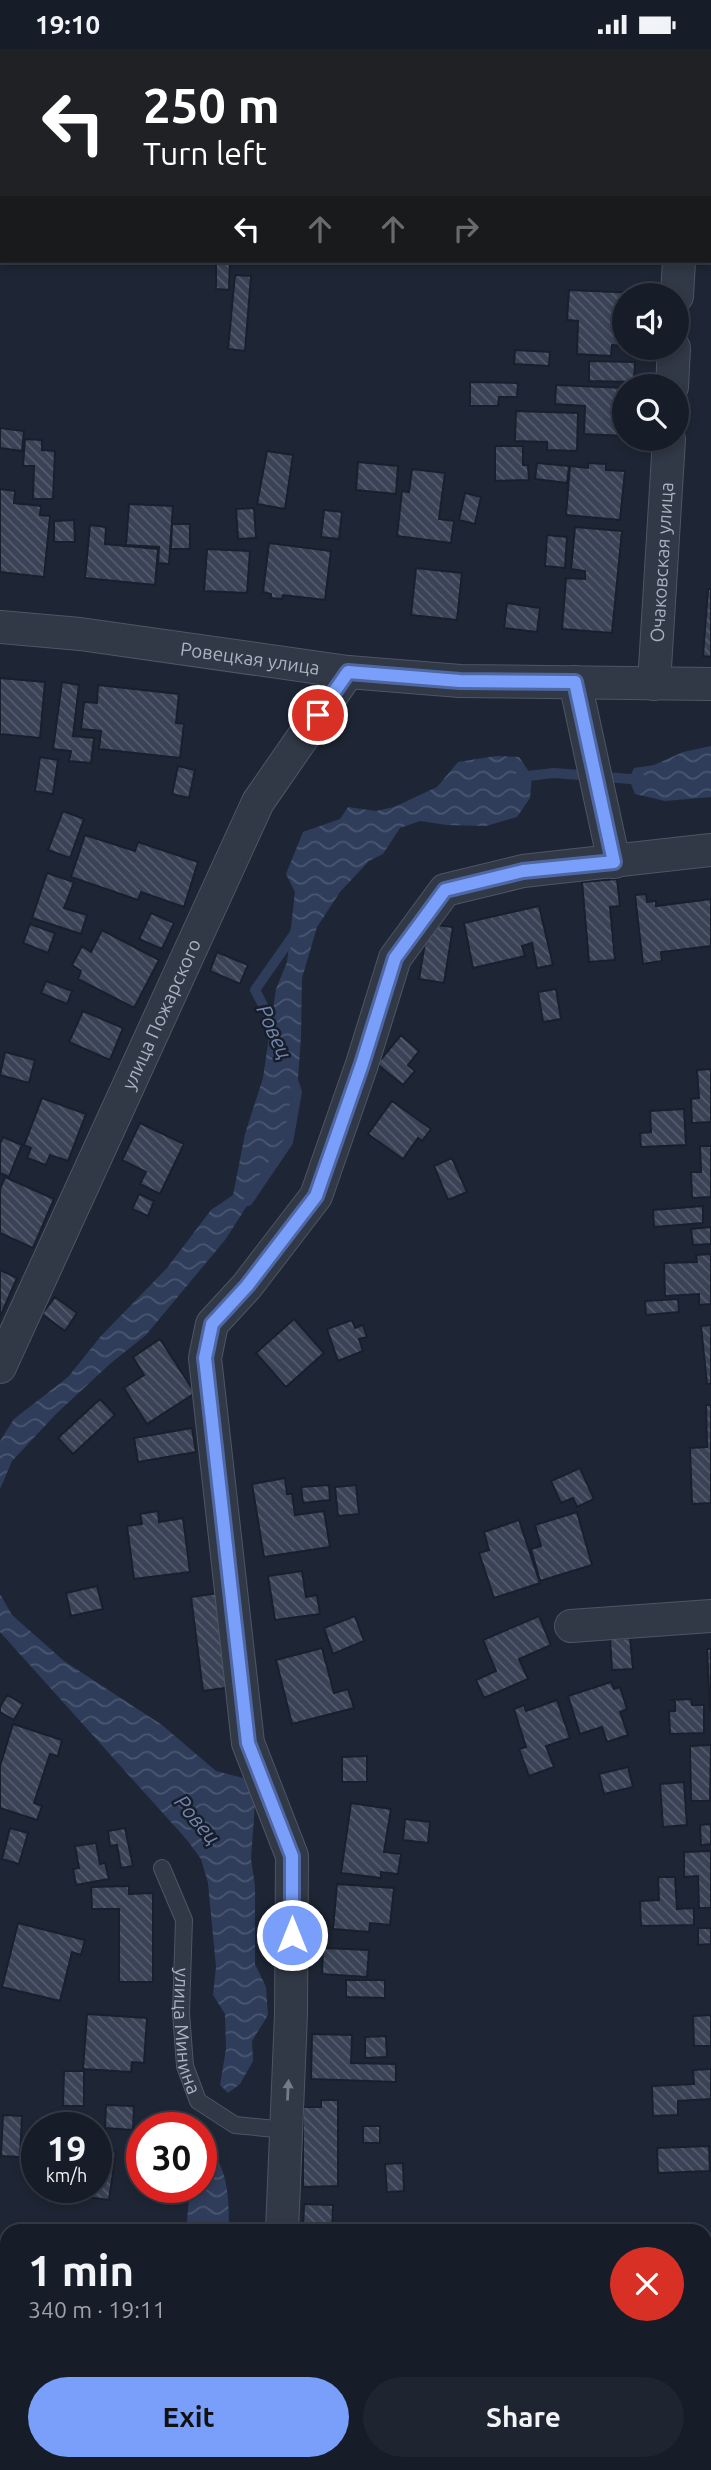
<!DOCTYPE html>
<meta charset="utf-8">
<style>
body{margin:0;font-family:Ubuntu,sans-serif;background:#1f2530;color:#f1f3f6;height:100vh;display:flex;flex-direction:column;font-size:26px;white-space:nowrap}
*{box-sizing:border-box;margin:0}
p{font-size:23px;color:#9ea1a8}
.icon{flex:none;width:38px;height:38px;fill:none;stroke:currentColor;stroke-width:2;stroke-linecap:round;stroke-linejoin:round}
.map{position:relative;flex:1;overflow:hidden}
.details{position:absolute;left:0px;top:2175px;width:712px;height:247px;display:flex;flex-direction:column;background:#161c28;border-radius:21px 21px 0 0;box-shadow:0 4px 10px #0003,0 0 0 2px #353a45}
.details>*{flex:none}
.hud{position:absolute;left:0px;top:0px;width:712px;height:214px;box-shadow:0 4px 10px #0003,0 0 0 2px #353a45;background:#202124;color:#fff;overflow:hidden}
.tools{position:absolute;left:612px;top:234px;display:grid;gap:14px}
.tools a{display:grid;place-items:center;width:77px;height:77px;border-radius:50%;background:#161c28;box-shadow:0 4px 10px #0003,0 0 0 2px #353a45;font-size:35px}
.speed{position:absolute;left:21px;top:2063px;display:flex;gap:14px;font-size:35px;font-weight:700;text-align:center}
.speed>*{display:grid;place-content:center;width:91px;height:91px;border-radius:50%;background:#161c28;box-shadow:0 4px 10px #0003,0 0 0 2px #353a45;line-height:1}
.speed small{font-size:18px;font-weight:400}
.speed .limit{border:10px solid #d22;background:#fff;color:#111}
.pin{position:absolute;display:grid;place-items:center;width:60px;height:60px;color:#fff;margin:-30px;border:4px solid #fff;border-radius:50%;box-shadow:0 2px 7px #0007}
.me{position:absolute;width:77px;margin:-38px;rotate:0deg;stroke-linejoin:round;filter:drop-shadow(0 0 5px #0008)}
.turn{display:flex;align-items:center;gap:24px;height:147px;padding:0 28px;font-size:32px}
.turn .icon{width:91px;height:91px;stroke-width:2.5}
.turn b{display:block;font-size:49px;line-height:60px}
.lanes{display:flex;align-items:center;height:66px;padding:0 28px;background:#0003;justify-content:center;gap:35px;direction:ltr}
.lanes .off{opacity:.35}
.round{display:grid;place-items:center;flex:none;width:74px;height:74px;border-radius:37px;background:#1f2530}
.head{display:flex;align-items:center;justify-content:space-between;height:119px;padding:0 28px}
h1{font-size:42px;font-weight:700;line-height:52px}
.action{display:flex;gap:14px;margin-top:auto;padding:14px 28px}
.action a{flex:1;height:80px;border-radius:42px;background:#799ffa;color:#111;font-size:28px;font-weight:700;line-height:80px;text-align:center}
.action a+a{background:#1f2530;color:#f1f3f6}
.status{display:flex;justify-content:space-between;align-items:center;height:49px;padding:0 35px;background:#161c28;direction:ltr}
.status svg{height:19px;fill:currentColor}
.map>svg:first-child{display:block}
.water{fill:url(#water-waves)}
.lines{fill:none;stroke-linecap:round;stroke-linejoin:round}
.stream{stroke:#2f3d5b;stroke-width:10}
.building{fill:url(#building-back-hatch);stroke:#191f2c;stroke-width:2}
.lane-casing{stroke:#4f5564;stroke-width:18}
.street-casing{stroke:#4f5564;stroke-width:34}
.lane{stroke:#313846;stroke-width:16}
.street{stroke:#313846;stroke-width:32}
.oneway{fill:#747b8b}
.route-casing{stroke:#4f67a2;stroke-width:18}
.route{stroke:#799ffa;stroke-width:12}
.labels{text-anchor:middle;stroke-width:5;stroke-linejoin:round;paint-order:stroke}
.street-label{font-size:19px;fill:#abb2c3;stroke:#171d2a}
.water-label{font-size:21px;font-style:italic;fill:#7286ad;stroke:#171d2a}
</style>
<div class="status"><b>19:10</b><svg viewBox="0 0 49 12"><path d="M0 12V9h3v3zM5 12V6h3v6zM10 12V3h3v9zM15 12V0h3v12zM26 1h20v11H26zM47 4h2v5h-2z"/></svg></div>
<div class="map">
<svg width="711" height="2421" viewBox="0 0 711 2421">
<defs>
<pattern id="water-waves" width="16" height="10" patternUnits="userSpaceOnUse" patternTransform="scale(1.75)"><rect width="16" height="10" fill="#2f3d5b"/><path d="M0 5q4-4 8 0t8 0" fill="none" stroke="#4a5771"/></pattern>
<pattern id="building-back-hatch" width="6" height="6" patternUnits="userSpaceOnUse" patternTransform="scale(1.75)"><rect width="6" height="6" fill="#3a4356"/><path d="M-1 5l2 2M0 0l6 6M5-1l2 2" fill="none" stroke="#545c6d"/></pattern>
</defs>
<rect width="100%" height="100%" fill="#1e2635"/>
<path class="water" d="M711,697v51l-46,4 -30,-7 -6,-15 5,-11 20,-3 29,-13z
M496,707l23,1 13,19 -2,22 -13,19 -31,9 -39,-1 -27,-4 -20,7 -17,26 -14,7 -29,31 -23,35 -15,51 -1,59 -4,55 -9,50 -63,98 -79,95 -35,28 -54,50 -45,48 -12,28v-48l14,-22 54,-42 33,-41 66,-68 44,-58 22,-15 12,-61 18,-56 13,-89 11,-27 8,-70 -9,-18 17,-42 37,-13 8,-12 28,4 18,-4 43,-20 21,-25z
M0,1545l12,21 52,46 98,64 54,46 27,7 12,25 -4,56 4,27v78l11,23 2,28 -16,26 1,20 -13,23 -12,9 -8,-8 6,-36 -1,-35 -12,-19 3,-28 -8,-84 -7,-24 -14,-19 -187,-208z
M203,2092c26,24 26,57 26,90h-43l4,-43 11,-1v-44z"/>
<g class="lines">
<path class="stream" d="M519,728l35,-4 89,7
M277,983l-22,-42 42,-60
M248,1152l40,-59 9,-50 -3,-9
M190,2421l1,-6"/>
</g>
<path class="building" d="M216,212h14l-1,29 -13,-1z
M235,226l16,1 -6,75 -17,-2z
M569,241l70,3v3h-14v50l-13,-1 -1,11 -34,-2 1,-33 -11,-1z
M515,301l35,2 -1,14 -35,-2z
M589,312l46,1 -1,20 -45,-1z
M470,333l48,1 -1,14h-18l-1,9h-28z
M556,336l69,3v48l-41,-2 1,-28 -30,-2z
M516,362l62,2 -1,38 -30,-1v-8l-32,-1z
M0,379l24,3 -2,20 -22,-3z
M25,390l17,1v10l13,1 -2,48h-20l1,-33h-11z
M495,397h28v19h5l1,15 -34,1z
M267,402l26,4 -8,54 -28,-5z
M358,413l40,4 -2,28 -40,-4z
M537,414l32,3 -2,17 -32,-4z
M588,414l18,1v6l19,1 -5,49 -54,-5 4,-49 18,2z
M412,420l33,4 -6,46 15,2 -3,22 -54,-7 5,-45 7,1z
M0,440l15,2 -1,12 27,3 -1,9 10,1 -6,61 -44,-5z
M465,444l16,4 -6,27 -16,-4z
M129,455l44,2 -4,58 -11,-1 1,-16 -33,-2z
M254,459l2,30 -18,1 -2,-30z
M324,461l18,2 -3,27 -18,-2z
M74,471l1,22h-21v-21z
M172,475h18v25h-19z
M90,476l16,2 -1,17 53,5 -3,36 -70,-7z
M575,478l47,4 -10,102 -50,-4 4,-51 19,1v-8l-14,-2z
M547,486l20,2 -2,31 -20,-2z
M269,494l62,8 -6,49 -42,-5 -1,4 -11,-1v-4l-8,-2z
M207,500l43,2 -3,42 -43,-2z
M416,519l46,5 -5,47 -46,-5z
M708,540h3v68l-8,-1z
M507,554l33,5 -3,24 -33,-4z
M0,629l45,4 -5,56 -40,-4z
M62,633l17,3 -6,51 21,2 -3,25 -22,-2 2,-10 -18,-2z
M98,636l81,9 -3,29 8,1 -4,34 -81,-9 2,-18 -20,-2 3,-27 13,1z
M40,708l18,3 -5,34 -18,-3z
M178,717l17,4 -6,28 -17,-4z
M63,762l21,8 -14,39 -22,-8z
M85,786l50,16 3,-9 60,20 -14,45 -43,-15 -3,8 -67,-23z
M47,824l27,9 -10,26 23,7 -6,19 -49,-16z
M617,830l3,27 -10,1 5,53 -26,2 -7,-80z
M646,845l1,8 9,-1v5l55,-7v47l-50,6 1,9 -19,3 -8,-69z
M539,857l14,59 -16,3 -5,-25 -10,3 3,10 -52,12 -9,-45z
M151,864l23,10 -12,26 -23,-10z
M30,875l25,9 -7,20 -25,-10z
M428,875l25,3 -9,56 -25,-4z
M102,881l57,30 -25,48 -56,-29 3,-8 -9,-6 10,-19 9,6z
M217,903l31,13 -8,19 -30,-13z
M46,932l26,10 -5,13 -26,-11z
M556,940l5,30 -18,3 -5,-30z
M83,962l40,17 -13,32 -41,-18z
M401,986l18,16 -11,14 7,6 -12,14 -26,-21z
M5,1003l30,8 -6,23 -29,-8z
M711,1020v53l-19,1 -1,-24 8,-1 -2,-28z
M42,1049l44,16 -18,47 -18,-6 -4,10 -19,-7 4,-10 -7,-3z
M392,1052l39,28 -9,12 -4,-3 -15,21 -35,-25z
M684,1060l2,36 -45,2 -1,-14 11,-1 -1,-21z
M140,1074l44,21 -24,50 -20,-10 6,-12 -24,-12z
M3,1088l19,8 -13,32 -9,-4v-29z
M700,1097h11v51l-19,1 -1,-26h10z
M452,1109l15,34 -19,8 -14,-34z
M5,1128l49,22 -21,49 -33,-15v-44z
M139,1145l15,7 -6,15 -16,-7z
M703,1157v17l-49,4 -1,-17z
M711,1178v17l-18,1 -2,-16z
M711,1205v50l-12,1v-11l-34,2 -1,-33 33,-1 -1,-7z
M0,1221l17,8 -17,39z
M55,1248l22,16 -12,18 -23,-17z
M678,1250l1,13 -33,3 -1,-14z
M294,1270l30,34 -38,34 -30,-34z
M352,1271l3,8 8,-3 4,12 -8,2 4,12 -25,10 -11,-32z
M711,1276v59h-4l-6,-58z
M160,1290l35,54 -48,31 -23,-36 20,-13 -11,-18z
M100,1350l15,16 -42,39 -15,-16z
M706,1356h5v98l-19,1 -2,-56 17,-1z
M192,1379l4,24 -58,10 -4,-24z
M580,1419l14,31 -17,8 -4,-9 -12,5 -10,-22z
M285,1429l2,16h5l3,21 29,-4 6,36 -66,10 -12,-73z
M329,1436l1,15 -27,3 -2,-16z
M356,1436l3,29 -21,2 -3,-29z
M158,1462l1,11 24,-4 7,54 -56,7 -7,-53 15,-2 -2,-10z
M577,1463l15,53 -52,16 -9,-32 10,-3 -6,-21z
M519,1471l21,63 -46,15 -15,-45 10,-3 -5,-18z
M302,1522l4,26 11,-2 3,19 -45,6 -7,-44z
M97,1537l6,23 -32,7 -5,-23z
M219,1544l13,94 -29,4 -12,-94z
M355,1567l9,25 -31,13 -9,-26z
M539,1567l12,29 -32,14 9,20 -44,19 -8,-18 20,-9 -13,-31z
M630,1589l3,31 -21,1 -2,-31z
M322,1599l12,45 14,-4 6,19 -62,16 -16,-64z
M707,1600h4v60l-1,1z
M611,1633l3,7 6,-2 7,22 -7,3 8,23 -21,7 -5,-15 -22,7 -12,-38z
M7,1646l16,9 -9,16 -14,-8v-5z
M691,1650l1,6h12v28l-34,1 -1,-23h6v-11h-6z
M557,1651l13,38 -24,8 8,21 -25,9 -10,-27 7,-2 -12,-38 10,-4 2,6z
M13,1675l49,16 -4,16 -8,-2 -16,49 8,3 -5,14 -37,-12v-42z
M711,1696l-1,56h-19l-1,-55z
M367,1707v26h-25v-25z
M628,1718l5,20 -29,7 -5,-20z
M684,1733l3,43 -24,2 -3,-43z
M351,1754l40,6 -7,43 17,2 -3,20 -17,-2v6l-40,-5z
M405,1770l25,3 -2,21 -25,-3z
M711,1775v20l-10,1 -1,-20z
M10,1779l18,5 -9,31 -17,-5z
M125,1779l8,38 -12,2 -4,-23 -7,1 -2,-15z
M96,1794l4,21 5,-1 4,16 -33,6 -3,-16 6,-1 -4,-22z
M711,1802v57h-12l-1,-32 -14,1v-25z
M658,1828h17l2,32 17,-1v17l-53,1 -1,-25 19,-1z
M337,1835l57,4 -4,37 -20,-2 -1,9 -36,-3z
M129,1837v8l24,-1v89h-34v-73h-27l-1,-22z
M18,1874l67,17 -4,15 -9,-3 -12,49 -58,-14z
M698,1879h13v16l-13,1z
M323,1899l46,2 -2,27 -45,-3z
M346,1931h39v18l-39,-1z
M87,1965l60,4 -3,45 -12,-1 -1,10 -48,-3z
M711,1966v31h-17l-1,-30z
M312,1985l40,1 -1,28 45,1v18l-85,-3z
M386,1987l1,21 -22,1v-21z
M711,2020v30l-33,2v14l-25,1 -1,-30 42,-2 -1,-14z
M64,2022h20v35h-21z
M321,2051h17v86l-35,1v-80h18z
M106,2056l28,1 -1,24 -28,-2z
M3,2066l19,1 -2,41 -19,-1z
M363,2077h17v17h-17z
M709,2097l1,25 -52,2 -1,-25z
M96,2100l20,3 -7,48 -53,-7v-6h40z
M403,2114l1,28 -17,1 -2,-28z
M304,2155l29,1 -1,26h-29z
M615,2177v5h-31v-4z
M705,2211h6v39h-6z
M711,2366v55h-193v-6h187v-48z
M1,2387l6,1v27h58l-1,6h-64z"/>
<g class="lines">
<g class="lane-casing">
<g id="lane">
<path id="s1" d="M162,1819l22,52 -3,93 4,53 13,35 37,24 51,5"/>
</g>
</g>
<g class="street-casing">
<g id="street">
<path d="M694,2l1,-2"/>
<path d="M0,13h2"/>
<path d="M710,43l1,1"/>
<path d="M710,100h1"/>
<path d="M677,247l2,-35"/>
<path d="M672,338l2,-39"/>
<path id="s2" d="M0,578l80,7 268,38 112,9 251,3"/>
<path d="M575,633l39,180"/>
<path id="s3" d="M654,635l15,-245"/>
<path id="s4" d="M0,1318l258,-565 90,-130"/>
<path d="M571,1577l140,-10"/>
<path d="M282,2182l9,-217 1,-158 -44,-113 -43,-385 7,-34 35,-38 69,-90 46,-132 33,-106 50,-68 78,-19 188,-21"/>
<path d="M705,2343h6"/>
<path d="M260,2421l2,-6"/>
</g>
</g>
<use href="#lane" class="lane"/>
<use href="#street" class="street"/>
</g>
<defs><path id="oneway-solid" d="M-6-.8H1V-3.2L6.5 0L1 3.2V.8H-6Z" transform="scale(1.75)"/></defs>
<use class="oneway" href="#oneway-solid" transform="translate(288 2041) rotate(-87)"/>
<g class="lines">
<g class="route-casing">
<path id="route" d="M292,1886v-79l-44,-113 -43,-385 7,-34 35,-38 69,-90 46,-132 33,-106 50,-68 78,-19 91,-9 -39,-180 -115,-1 -112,-9 -30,43"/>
</g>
<use href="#route" class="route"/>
</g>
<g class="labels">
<g class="street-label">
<text dy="7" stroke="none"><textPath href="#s3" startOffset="122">Очаковская улица</textPath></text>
<text dy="7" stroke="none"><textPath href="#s2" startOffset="252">Ровецкая улица</textPath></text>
<text dy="7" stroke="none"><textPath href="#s4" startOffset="388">улица Пожарского</textPath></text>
<text dy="7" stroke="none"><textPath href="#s1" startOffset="168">улица Минина</textPath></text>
</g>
<g class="water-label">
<text transform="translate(274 983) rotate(66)" y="7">Ровец</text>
<text transform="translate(197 1771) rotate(50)" y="7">Ровец</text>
</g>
</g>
</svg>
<div class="tools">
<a><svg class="icon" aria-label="sound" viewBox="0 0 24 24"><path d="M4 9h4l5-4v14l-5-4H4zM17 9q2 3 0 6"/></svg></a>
<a><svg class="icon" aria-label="search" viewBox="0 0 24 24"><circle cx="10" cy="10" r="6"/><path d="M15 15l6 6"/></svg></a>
</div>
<div class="speed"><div>19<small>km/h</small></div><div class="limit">30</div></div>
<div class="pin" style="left:318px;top:666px;background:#d93025"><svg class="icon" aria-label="arrive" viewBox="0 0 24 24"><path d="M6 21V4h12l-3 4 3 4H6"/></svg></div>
<svg class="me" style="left:292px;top:1886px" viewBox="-20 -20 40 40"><circle r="17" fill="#799ffa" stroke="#fff" stroke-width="3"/><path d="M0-11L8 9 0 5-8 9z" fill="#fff"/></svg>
<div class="hud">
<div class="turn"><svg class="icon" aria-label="left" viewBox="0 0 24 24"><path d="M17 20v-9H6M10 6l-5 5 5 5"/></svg><div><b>250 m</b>Turn left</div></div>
<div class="lanes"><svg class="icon" aria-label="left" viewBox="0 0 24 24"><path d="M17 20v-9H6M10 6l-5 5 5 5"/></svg><svg class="icon off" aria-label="ahead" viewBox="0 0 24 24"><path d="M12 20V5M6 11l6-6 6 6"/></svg><svg class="icon off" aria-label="ahead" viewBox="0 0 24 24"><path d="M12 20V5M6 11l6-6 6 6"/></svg><svg class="icon off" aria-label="right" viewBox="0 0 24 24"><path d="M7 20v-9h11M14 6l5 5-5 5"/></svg></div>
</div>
<section class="details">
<div class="head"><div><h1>1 min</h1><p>340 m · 19:11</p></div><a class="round" style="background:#d93025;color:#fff"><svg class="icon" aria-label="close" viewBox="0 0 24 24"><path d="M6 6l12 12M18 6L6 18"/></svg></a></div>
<div class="action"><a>Exit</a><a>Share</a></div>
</section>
</div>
